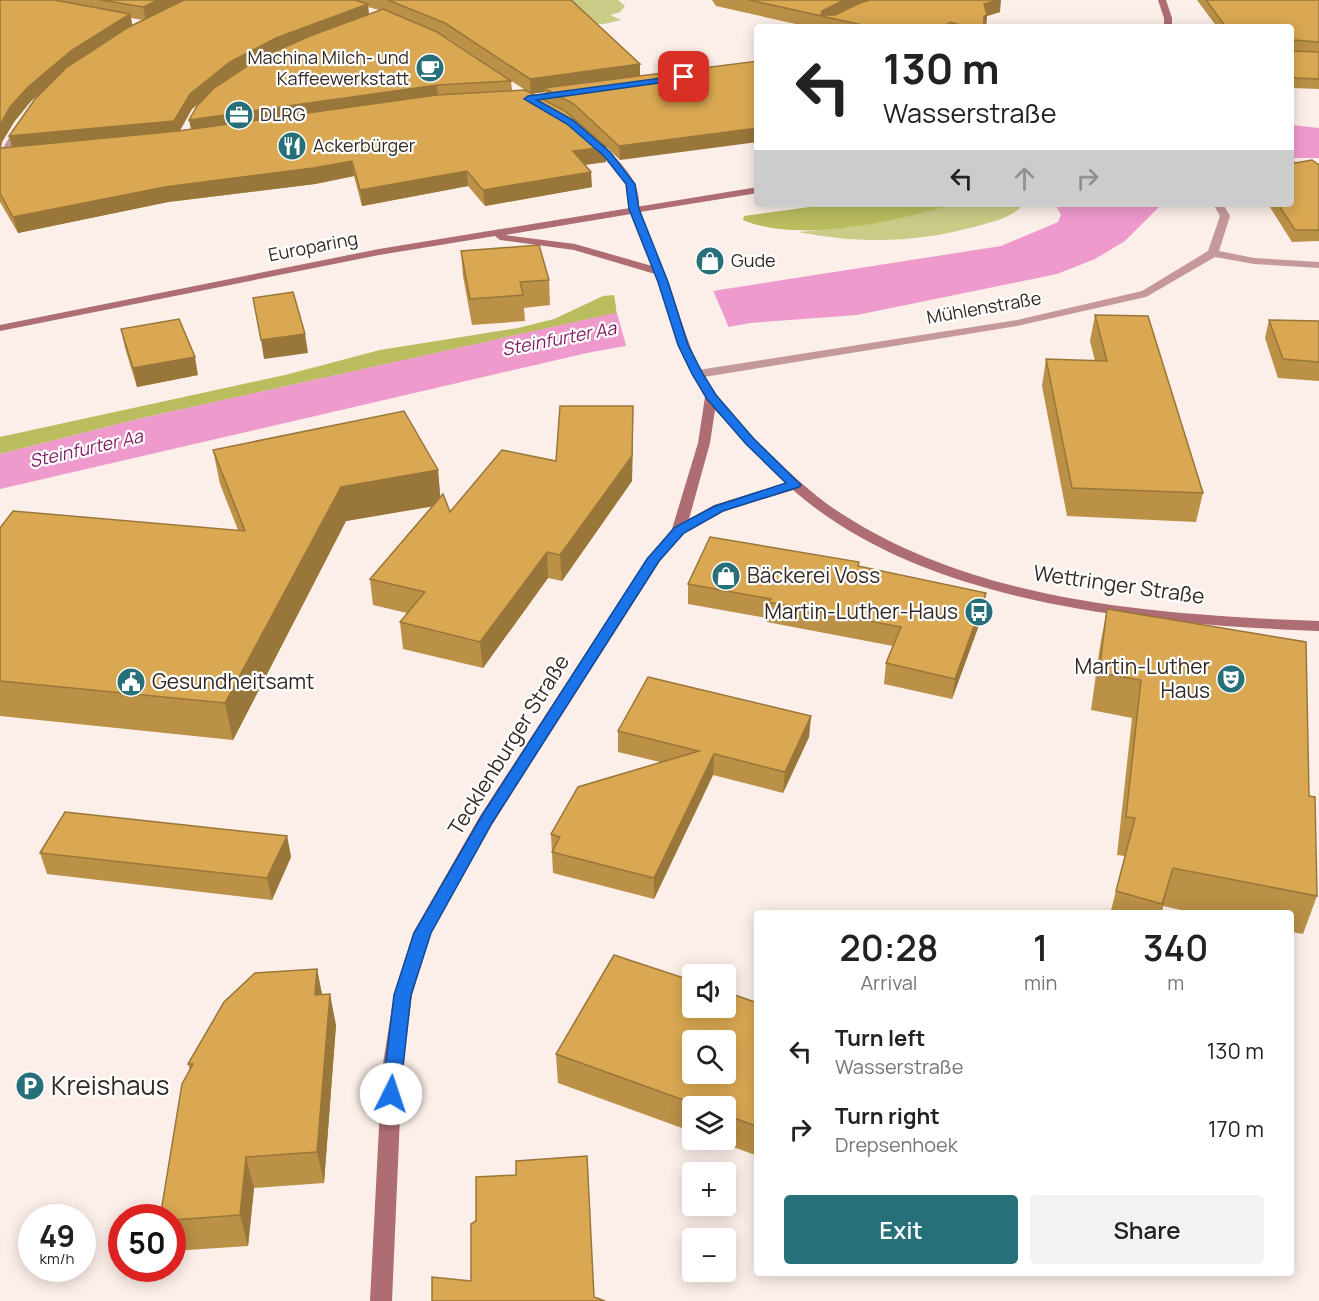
<!DOCTYPE html>
<meta charset="utf-8">
<style>
body{margin:0;font-family:Manrope,sans-serif;background:#f2f2f2;color:#222;height:100vh;display:flex;flex-direction:column;font-size:22px;white-space:nowrap}
*{box-sizing:border-box;margin:0}
p{font-size:20px;color:#767676}
.icon{flex:none;width:33px;height:33px;fill:none;stroke:currentColor;stroke-width:2;stroke-linecap:round;stroke-linejoin:round}
.map{position:relative;flex:1;overflow:hidden}
.side{position:absolute;left:754px;top:910px;width:540px;height:366px;display:flex;flex-direction:column;background:#fff;border-radius:6px;box-shadow:0 3px 15px #0003}
.side>*{flex:none}
.top-card{position:absolute;left:754px;top:24px;width:540px;height:183px;border-radius:6px;box-shadow:0 3px 15px #0003;background:#fff;color:#222;overflow:hidden}
.tools{position:absolute;left:682px;top:964px;display:grid;gap:12px}
.tools a{display:grid;place-items:center;width:54px;height:54px;border-radius:6px;background:#fff;box-shadow:0 3px 15px #0003;font-size:30px}
.speed{position:absolute;left:18px;top:1204px;display:flex;gap:12px;font-size:30px;font-weight:700;text-align:center}
.speed>*{display:grid;place-content:center;width:78px;height:78px;border-radius:50%;background:#fff;box-shadow:0 3px 15px #0003;line-height:1}
.speed small{font-size:15px;font-weight:400}
.speed .limit{border:9px solid #d22;background:#fff;color:#111}
.pin{position:absolute;display:grid;place-items:center;width:51px;height:51px;color:#fff;margin:-26px;border-radius:12px;box-shadow:0 3px 9px #0006}
.me{position:absolute;width:66px;margin:-33px;rotate:4deg;stroke-linejoin:round;filter:drop-shadow(0 0 4px #0008)}
.turn{display:flex;align-items:center;gap:21px;height:126px;padding:0 30px;font-size:27px}
.turn .icon{width:78px;height:78px;stroke-width:2.5}
.turn b{display:block;font-size:42px;line-height:51px}
.lanes{display:flex;align-items:center;height:57px;padding:0 30px;background:#0003;justify-content:center;gap:30px;direction:ltr}
.lanes .off{opacity:.35}
.eta{display:flex;justify-content:space-evenly;align-items:center;height:102px;text-align:center}
.eta b{font-size:36px;font-weight:600;line-height:42px}
.cta{display:flex;gap:12px;margin-top:auto;padding:12px 30px}
.cta a{flex:1;height:69px;border-radius:6px;background:#277079;color:#fff;font-size:24px;font-weight:600;line-height:69px;text-align:center}
.cta a+a{background:#f2f2f2;color:#222}
ul{padding:0;list-style:none}
li{display:flex;align-items:center;gap:18px;height:78px;padding:0 30px}
li div{flex:1}
li b{display:block;font-size:22px}
li em{font-style:normal}
.map>svg:first-child{display:block}
.green{fill:#c8cc86}
.forest{fill:#b9bd5e}
.water{fill:#ef9acd}
.pier{fill:#fceee8}
.lines{fill:none;stroke-linecap:round;stroke-linejoin:round}
.minor{fill:#c5999b;fill-rule:evenodd}
.secondary{fill:#ad6d72;fill-rule:evenodd}
.wall{fill:#bb9047;fill-rule:evenodd}
.shaded-wall{fill:#997639}
.building{fill:#daa852;stroke:#997639;stroke-width:1.5;fill-rule:evenodd}
.route{fill:#1a73e8;stroke:#114b97;stroke-width:1.5}
.labels{text-anchor:middle;stroke-width:4.5;stroke-linejoin:round;paint-order:stroke}
.far-poi-label{font-size:18px;fill:#342822;stroke:#fff;text-anchor:start}
.far-street-label{font-size:18px;fill:#342822;stroke:#fff}
.far-water-label{font-size:18px;font-style:italic;fill:#7d1c5f;stroke:#fff}
.poi-label{font-size:21px;fill:#342822;stroke:#fff;text-anchor:start}
.street-label{font-size:21px;fill:#342822;stroke:#fff}
.near-poi-label{font-size:26px;fill:#342822;stroke:#fff;text-anchor:start}
</style>
<div class="map">
<svg width="1319" height="1301" viewBox="0 0 1319 1301">
<rect width="100%" height="100%" fill="#fceee8"/>
<path class="green" d="M566,0h52l7,6 -5,6 -10,3 11,5 -17,4 -26,-1z
M954,204h69c-8,13 -32,18 -45,22 -64,17 -116,18 -180,6l54,-5z"/>
<path class="forest" d="M831,204h123c-57,17 -155,40 -211,16l1,-4z
M614,295l3,18 -479,106 -138,35v-17l285,-62 95,-25 138,-22 36,-9 49,-23z"/>
<path class="water" d="M1292,125l27,3v30h-27z
M1055,204h21l1,3 5,-3h80l-37,37 -30,18 -38,15 -200,41 -107,8 -163,30 -587,136v-35l138,-35 581,-129 282,-44 57,-24 3,-7z"/>
<path class="pier" d="M712,288l17,40 -102,21 -11,-39z"/>
<g class="lines">
<path class="minor" d="M17,124l8,2 -20,35 -5,3v-11z
M587,137h6c20,17 53,45 45,74l-9,-2 -3,-25 -22,-28 -17,-15z
M1213,204h10l7,12 -11,35 35,7 65,4v6l-65,-4 -39,-7 -69,40 -129,29 -319,52 -6,-4 6,-4 319,-50 125,-29 66,-40 12,-35z"/>
<path class="secondary" d="M1158,0h8l6,18v9h-8v-9z
M758,187v6l-118,19c9,24 20,48 29,72 12,34 21,70 40,101 16,26 39,47 60,68 23,22 46,44 73,61 138,89 317,101 477,107v10c-169,-7 -393,-24 -526,-141l-69,21 -40,22 -24,28 -167,262 -62,110 -19,62 -10,75 -10,231h-22l12,-231 12,-75 19,-62 67,-117 167,-257 25,-30 26,-86 7,-46 -22,-40 -28,-83 -81,-24 -74,-10 -5,-4 -116,19 -379,76v-6l379,-76zM631,214l21,52 -77,-22 -70,-9zM715,410l71,73 -72,22 -25,14 21,-76z"/>
</g>
<path class="wall" d="M0,0h572l68,64v12l-20,84 -14,-13v15l-21,3 7,22 -107,19 -17,-20 -106,20 -8,-30 -39,8 -147,18 -150,31 -18,-31zM368,7l11,3 -10,4zM131,18l12,2 -11,5zM443,36l3,1 79,53h-13l-1,-9zM545,92v8l-13,-7zM41,93l-29,54 -11,1 1,-6 12,-20 17,-21zM201,101l-10,28 -12,2 13,-22z
M712,0h286l2,12 -13,4 -1,11h-177l-93,-21z
M1197,0h122v51l-26,-1 26,1v38l-27,-1v-61h-75z
M1295,163l24,2v76l-27,1 -24,-38h24z
M461,251l88,29 1,25 -26,3 1,13 -53,4 -9,-49z
M1095,315l108,178 -7,29 -129,-6 -25,-130 4,-27 49,2 -5,-20z
M1269,320l50,1v60l-41,-3 -13,-40z
M121,329l77,46 -61,12 -12,-39z
M633,431l-1,50 -70,100 -14,-3 -65,90 -80,-19 -3,-27 7,-9 -34,-8 -3,-26 62,-73 -86,15 -113,219 -233,-24v-188l238,2 -18,-46 -7,-34 225,20 2,26 10,16 106,-51z
M859,566l127,27 -3,21 -31,85 -68,-15 2,-21 7,-17 -126,-24v-4l-79,-14v-20z
M1107,609l202,187 8,100 -14,38 -11,-2v-18h-93l-36,-8 -2,8h-51l15,-58 -8,-1 15,-137 -41,-8 9,-64z
M811,716l-2,21 -26,56 -70,-18 -59,124 -101,-26 -2,-39 109,-72 -42,-10v-21z
M287,836l4,21 -19,43 -225,-26 -7,-21z
M317,969l5,25 14,31 -12,158 -70,5 -6,58 -76,5v-31l18,-150 -2,-6z
M758,1003v153l-44,-16h12v-33h-33v25l-135,-49 -2,-29z"/>
<path class="shaded-wall" d="M158,0h31l-43,21 -3,-14z
M844,0h42l-53,19 -12,-3 1,-5z
M998,0h3l-1,12 -13,4 -1,11h-4l2,-23z
M368,4l1,13 -137,59 -40,33 -15,27 -164,15 -4,-15 221,-74 46,-24z
M130,14l3,14 -58,36 -44,37 -17,21 -12,20 -2,11v-28l10,-18 18,-20 44,-37z
M640,64v14l-96,10 1,4 -14,2 -1,-15z
M437,85l1,14 -246,35 -3,-14z
M758,128v14l-138,18 -1,-14z
M606,147v15l-33,4v-15z
M352,161l2,15 -39,8 -147,18 -150,31 -5,-16 152,-30z
M467,171l1,15 -106,20 -2,-16z
M591,172l1,15 -107,19 -2,-16z
M305,334l3,19 -44,6 -3,-19z
M195,357l3,18 -61,12 -4,-19z
M633,406l-1,75 -70,100 -2,-26z
M438,470l3,35 -95,16 -113,219 -8,-37 116,-216z
M547,552l1,26 -65,90 -3,-26z
M986,593l-3,21 -31,85 3,-20z
M811,716l-2,21 -26,56 2,-21z
M714,754l-1,21 -59,124v-21z
M287,836l4,21 -19,43 -5,-22z
M1173,868l-12,46h-1z
M317,969l6,31 -8,-5z
M330,994l6,31 -12,158 -7,-31z
M246,1157l8,31 -6,58 -8,-31z"/>
<path class="building" d="M0,0h54l76,14 -58,36 -44,37 -18,20 -10,18z
M101,0h57l-15,7z
M184,0h171l13,4 -92,34 -46,24 -40,32 -16,27 -165,15 26,-37 32,-32 60,-39z
M388,0h183l69,64 -110,15 -85,-56z
M749,0h95l-22,11 -1,4h14l25,-12 10,-3h128l-14,4 3,11 -3,1v11h-17l-17,-5 -6,5h-73z
M1206,0h113v42l-25,-2 -2,8 2,3 25,1v27l-23,-1 -4,-1v-50h-66z
M383,9l54,23 74,49 -74,4 -248,35 8,-14 17,-18 44,-29 52,-23z
M758,61v67l-139,18 -45,-42 -30,-16z
M525,90l40,21 41,36 -33,4 18,21 -108,18 -16,-19 -107,19 -8,-29 -39,7 -148,19 -152,30 -13,-24v-44l2,-1 176,-17 259,-36z
M1292,160l3,3 17,-3 7,5v65h-24l-17,-26h14z
M539,245l10,35 -29,2 3,13 -53,4 -9,-48z
M293,292l12,42 -44,6 -8,-42z
M1095,315l53,1 55,177 -131,-5 -26,-129 61,2z
M179,319l16,38 -62,11 -12,-39z
M1269,320l50,1v41l-36,-3z
M560,406h73l-1,50 -72,99 -13,-3 -67,90 -80,-20 25,-30 -55,-13 73,-85 7,18 52,-62 54,11z
M404,411l34,59 -97,17 -116,216 -225,-22v-153l13,-17 232,20 -32,-81z
M710,537l149,25 -1,4 128,27 -31,86 -69,-16 15,-36 -133,-25 3,-3 -83,-15z
M1107,609l199,33 3,154 6,1 2,99 -144,-28 -11,36 -46,-13 19,-73 -9,-1 15,-137 -42,-7z
M648,677l163,39 -26,56 -71,-18 -60,124 -102,-26 8,-15 -9,-3 27,-47 121,-36 -81,-20z
M65,812l222,24 -20,42 -227,-25z
M614,955l79,26v27h33v-16l32,11v124l-32,-12v-8h-23l-147,-53zM693,1041h33v33h-33z
M317,969l-2,26 15,-1 -13,158 -71,5 -6,58 -68,5v-2h-12l22,-134 11,-20h-5l36,-62 31,-29z
M587,1156l7,141 11,4h-173v-24l39,4v-57l5,-3v-44l40,-2v-14z"/>
<path class="route" d="M684,75l4,2 -1,2 -150,21 36,20 37,32 25,32 4,25 29,73 20,63 15,29 13,21 38,44 47,46 -2,2 -76,24 -39,22 -25,28 -167,262 -61,110 -20,62 -11,99 -3,5 -6,2 -7,-2 -2,-5 12,-99 20,-62 67,-116 166,-258 28,-32 40,-21 71,-23 -40,-39 -39,-45 -15,-25 -14,-29 -20,-63 -29,-73 -3,-25 -22,-28 -37,-32 -43,-25 4,-3z"/>
<defs>
<g id="cafe-disc" transform="scale(1.5)"><circle r="9.5" fill="#277079" stroke="#fff"/><path d="M-5.5-4.5H6V0H3Q3 3.5 0 3.5H-2.5Q-5.5 3.5-5.5 0ZM3-3.2v2h1.7v-2ZM-6 4.5H4V6H-6Z" fill="#fff"/></g>
<g id="office-disc" transform="scale(1.5)"><circle r="9.5" fill="#277079" stroke="#fff"/><path d="M-6-3h4V-5.5h4V-3h4V5H-6ZM-1-4.5V-3h2v-1.5ZM-6 0V1H6V0Z" fill="#fff"/></g>
<g id="restaurant-disc" transform="scale(1.5)"><circle r="9.5" fill="#277079" stroke="#fff"/><path d="M-5-6h1v4h1v-4h1v4h1v-4h1v5L-1.5 .5V6h-2V.5L-5-1ZM5-6V6H3V1.5H1.5Q1.5-4 5-6Z" fill="#fff"/></g>
<g id="shop-disc" transform="scale(1.5)"><circle r="9.5" fill="#277079" stroke="#fff"/><path d="M-5-2.5h2.3a2.7 3.5 0 0 1 5.4 0H5L5.5 6h-11ZM-1.5-2.5h3a1.5 2.3 0 0 0-3 0Z" fill="#fff"/></g>
<g id="bus-disc" transform="scale(1.5)"><circle r="9.5" fill="#277079" stroke="#fff"/><path d="M-5-6H5V4H4V6H2V4H-2V6H-4V4H-5ZM-3.5-4V0h7V-4ZM-3.5 1.2v1.5H-2V1.2ZM2 1.2v1.5H3.5V1.2Z" fill="#fff"/></g>
<g id="theatre-disc" transform="scale(1.5)"><circle r="9.5" fill="#277079" stroke="#fff"/><path d="M-5-5.5Q0-4 5-5.5V0Q5 5 0 6Q-5 5-5 0ZM-3.3-2.5H-1v1.5H-3.3ZM1-2.5H3.3v1.5H1ZM-2.8 1Q0 5.5 2.8 1Z" fill="#fff"/></g>
<g id="civic-disc" transform="scale(1.5)"><circle r="9.5" fill="#277079" stroke="#fff"/><path d="M-.6-6.5H3V-4.5H.6V-3L4-1V1h2V6H-6V1h2V-1L-.6-3ZM-1.2 2.5V6h2.4V2.5Z" fill="#fff"/></g>
<g id="parking-disc" transform="scale(1.5)"><circle r="9.5" fill="#277079" stroke="#fff"/><path d="M-3.5-5.5H1a3.5 3.5 0 0 1 0 7H-1V5.5H-3.5ZM-1-3.4V-.6H.8a1.4 1.4 0 0 0 0-2.8Z" fill="#fff"/></g>
</defs>
<g fill-rule="evenodd">
<use href="#cafe-disc" x="430" y="68"/>
<use href="#office-disc" x="239" y="115"/>
<use href="#restaurant-disc" x="292" y="146"/>
<use href="#shop-disc" x="710" y="261"/>
<use href="#shop-disc" x="726" y="576"/>
<use href="#bus-disc" x="979" y="612"/>
<use href="#theatre-disc" x="1231" y="679"/>
<use href="#civic-disc" x="131" y="682"/>
<use href="#parking-disc" x="30" y="1086"/>
</g>
<g class="labels">
<g class="far-poi-label">
<text x="409" y="64" text-anchor="end">Machina Milch- und<tspan x="409" dy="21">Kaffeewerkstatt</tspan></text>
<text x="260" y="121">DLRG</text>
<text x="313" y="152">Ackerbürger</text>
<text x="731" y="267">Gude</text>
</g>
<g class="far-street-label">
<text transform="translate(313 247) rotate(-11)" y="6">Europaring</text>
<text transform="translate(984 308) rotate(-10)" y="6">Mühlenstraße</text>
</g>
<g class="far-water-label">
<text transform="translate(559 339) rotate(-11)" y="6">Steinfurter Aa</text>
<text transform="translate(86 449) rotate(-13)" y="6">Steinfurter Aa</text>
</g>
<g class="poi-label">
<text x="747" y="583">Bäckerei Voss</text>
<text x="958" y="619" text-anchor="end">Martin-Luther-Haus</text>
<text x="1210" y="674" text-anchor="end">Martin-Luther<tspan x="1210" dy="24">Haus</tspan></text>
<text x="152" y="689">Gesundheitsamt</text>
</g>
<g class="street-label">
<text transform="translate(1119 585) rotate(8)" y="7">Wettringer Straße</text>
<text transform="translate(509 745) rotate(-58)" y="7">Tecklenburger Straße</text>
</g>
<g class="near-poi-label">
<text x="51" y="1095">Kreishaus</text>
</g>
</g>
</svg>
<div class="tools">
<a><svg class="icon" aria-label="sound" viewBox="0 0 24 24"><path d="M4 9h4l5-4v14l-5-4H4zM17 9q2 3 0 6"/></svg></a>
<a><svg class="icon" aria-label="search" viewBox="0 0 24 24"><circle cx="10" cy="10" r="6"/><path d="M15 15l6 6"/></svg></a>
<a><svg class="icon" aria-label="layers" viewBox="0 0 24 24"><path d="M12 4l9 5-9 5-9-5zM3 14l9 5 9-5"/></svg></a>
<a>+</a>
<a>−</a>
</div>
<div class="speed"><div>49<small>km/h</small></div><div class="limit">50</div></div>
<div class="pin" style="left:684px;top:77px;background:#d93025"><svg class="icon" aria-label="arrive" viewBox="0 0 24 24"><path d="M6 21V4h12l-3 4 3 4H6"/></svg></div>
<svg class="me" style="left:391px;top:1094px" viewBox="-20 -20 40 40"><circle r="19" fill="#fff"/><path d="M0-13L10 11 0 6-10 11z" fill="#1a73e8"/></svg>
<div class="top-card">
<div class="turn"><svg class="icon" aria-label="left" viewBox="0 0 24 24"><path d="M17 20v-9H6M10 6l-5 5 5 5"/></svg><div><b>130 m</b>Wasserstraße</div></div>
<div class="lanes"><svg class="icon" aria-label="left" viewBox="0 0 24 24"><path d="M17 20v-9H6M10 6l-5 5 5 5"/></svg><svg class="icon off" aria-label="ahead" viewBox="0 0 24 24"><path d="M12 20V5M6 11l6-6 6 6"/></svg><svg class="icon off" aria-label="right" viewBox="0 0 24 24"><path d="M7 20v-9h11M14 6l5 5-5 5"/></svg></div>
</div>
<section class="side">
<div class="eta">
<div><b>20:28</b><p>Arrival</p></div>
<div><b>1</b><p>min</p></div>
<div><b>340</b><p>m</p></div>
</div>
<ul>
<li><svg class="icon" aria-label="left" viewBox="0 0 24 24"><path d="M17 20v-9H6M10 6l-5 5 5 5"/></svg><div><b>Turn left</b><p>Wasserstraße</p></div><em>130 m</em></li>
<li><svg class="icon" aria-label="right" viewBox="0 0 24 24"><path d="M7 20v-9h11M14 6l5 5-5 5"/></svg><div><b>Turn right</b><p>Drepsenhoek</p></div><em>170 m</em></li>
</ul>
<div class="cta"><a>Exit</a><a>Share</a></div>
</section>
</div>
